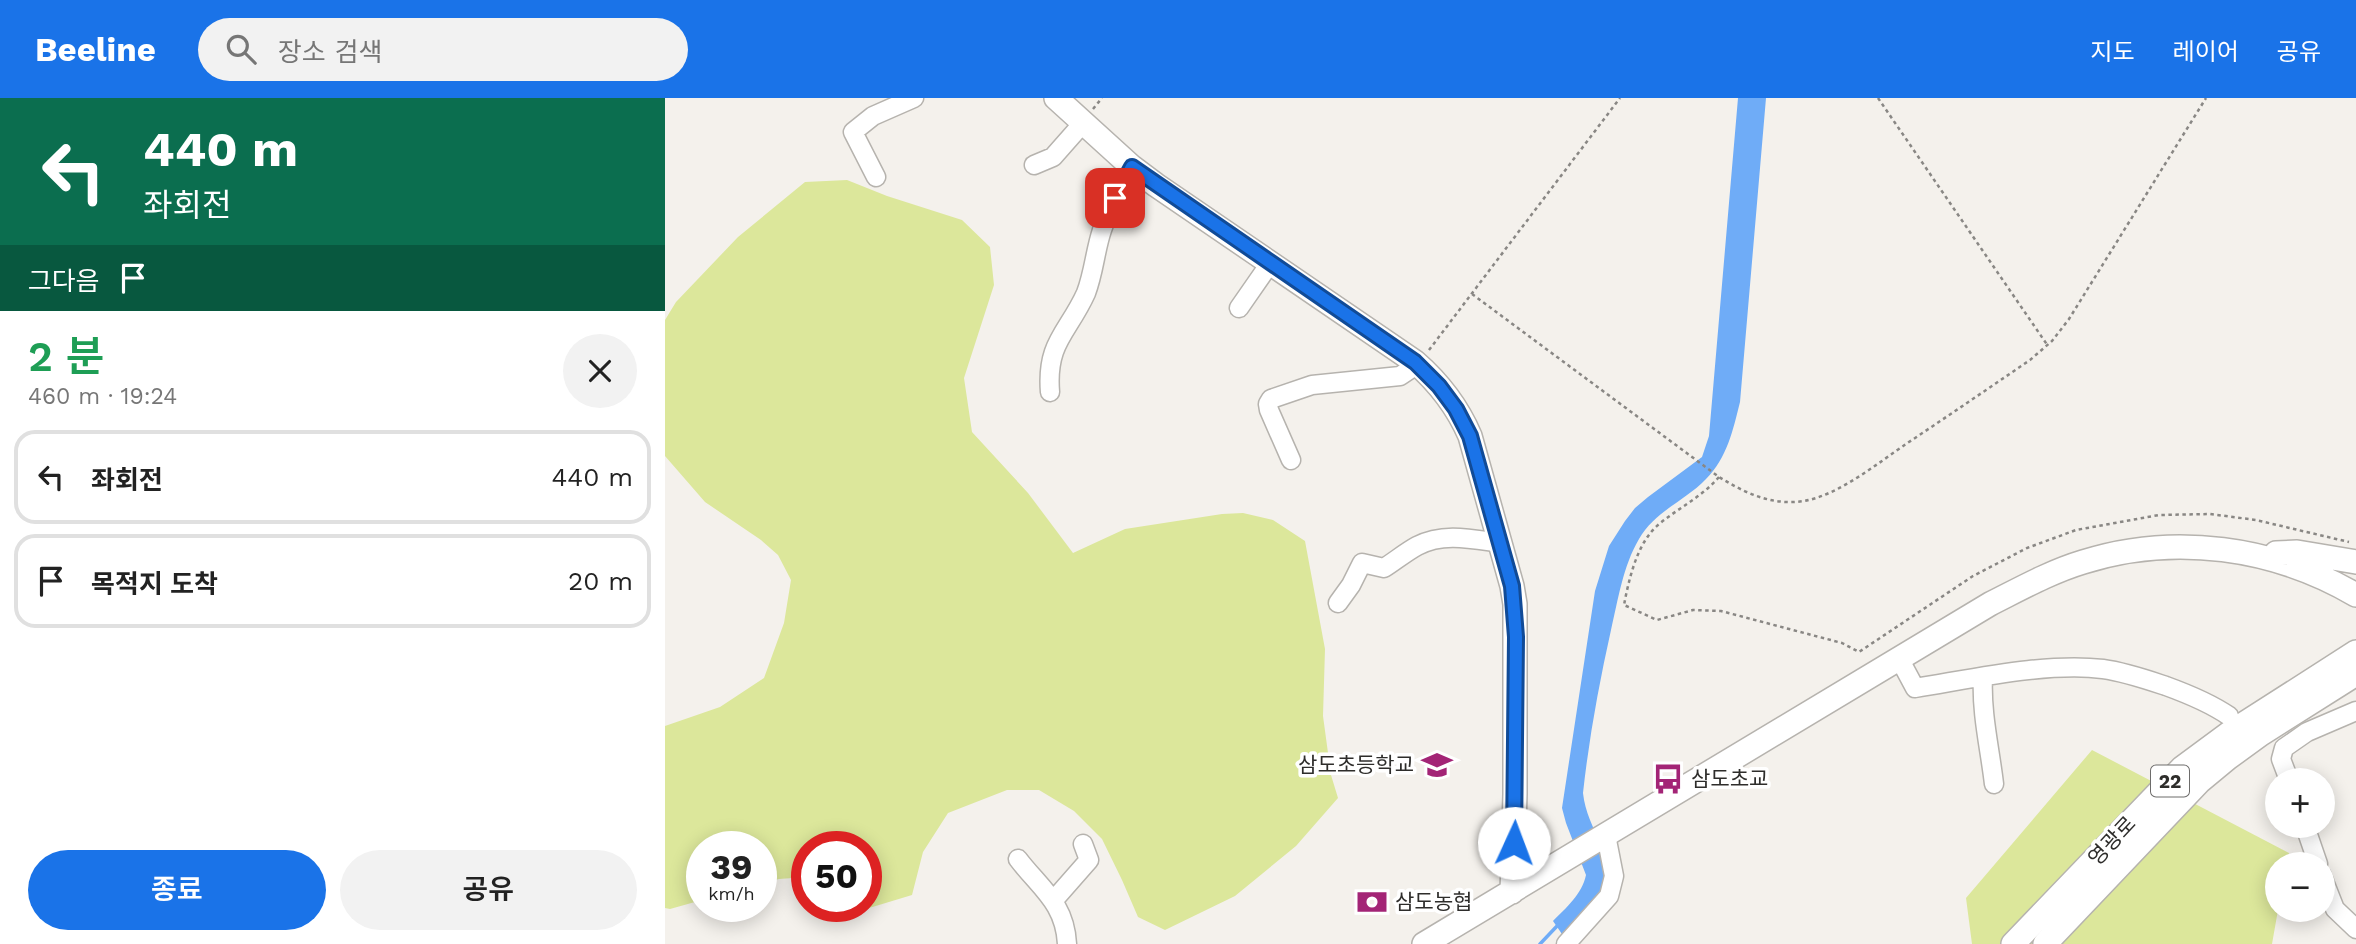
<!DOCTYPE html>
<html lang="ko">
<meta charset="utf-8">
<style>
body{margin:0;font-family:"Work Sans","Noto Sans KR",sans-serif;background:#f2f2f2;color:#222;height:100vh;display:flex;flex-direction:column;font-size:26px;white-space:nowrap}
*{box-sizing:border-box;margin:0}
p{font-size:23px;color:#767676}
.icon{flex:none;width:38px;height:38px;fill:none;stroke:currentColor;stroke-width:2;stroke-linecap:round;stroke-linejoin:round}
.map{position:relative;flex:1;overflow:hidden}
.panel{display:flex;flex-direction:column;background:#fff;width:665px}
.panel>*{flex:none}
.top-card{background:#0b6e4f;color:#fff;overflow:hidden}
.controls{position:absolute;left:1600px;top:670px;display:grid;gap:14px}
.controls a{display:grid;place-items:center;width:70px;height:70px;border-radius:50%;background:#fff;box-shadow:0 4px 18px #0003;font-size:35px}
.speed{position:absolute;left:21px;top:733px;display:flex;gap:14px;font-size:35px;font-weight:700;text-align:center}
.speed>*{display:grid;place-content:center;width:91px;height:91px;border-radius:50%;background:#fff;box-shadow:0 4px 18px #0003;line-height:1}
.speed small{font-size:18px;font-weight:400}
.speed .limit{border:10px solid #d22;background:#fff;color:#111}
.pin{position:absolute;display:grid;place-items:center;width:60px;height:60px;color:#fff;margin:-30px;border-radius:14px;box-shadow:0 4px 10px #0006}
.me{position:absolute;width:77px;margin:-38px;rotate:2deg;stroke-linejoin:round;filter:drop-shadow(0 0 5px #0008)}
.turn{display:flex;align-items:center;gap:24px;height:147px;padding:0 28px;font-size:32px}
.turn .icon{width:91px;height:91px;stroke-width:2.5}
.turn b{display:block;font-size:49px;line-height:60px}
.then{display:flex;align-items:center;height:66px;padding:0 28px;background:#0003;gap:14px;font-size:26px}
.round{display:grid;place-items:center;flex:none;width:74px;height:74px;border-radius:37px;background:#f2f2f2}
.overview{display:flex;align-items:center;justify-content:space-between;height:119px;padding:0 28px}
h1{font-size:42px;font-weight:600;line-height:52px;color:#1e9e55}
.action{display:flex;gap:14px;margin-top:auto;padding:14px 28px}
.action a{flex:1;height:80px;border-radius:42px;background:#1a73e8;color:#fff;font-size:28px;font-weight:600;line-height:80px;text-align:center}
.action a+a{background:#f2f2f2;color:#222}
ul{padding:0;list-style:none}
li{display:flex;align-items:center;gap:21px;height:94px;margin:0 14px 10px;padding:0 14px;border:4px solid #e0e0e0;border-radius:21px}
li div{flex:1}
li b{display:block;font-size:26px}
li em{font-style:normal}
header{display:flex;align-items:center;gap:42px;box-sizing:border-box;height:98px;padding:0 35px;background:#1a73e8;color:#fff}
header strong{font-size:33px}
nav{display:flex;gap:38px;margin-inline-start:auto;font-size:24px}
.search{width:490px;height:63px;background:#f2f2f2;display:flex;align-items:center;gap:18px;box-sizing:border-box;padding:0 24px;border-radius:38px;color:#767676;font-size:26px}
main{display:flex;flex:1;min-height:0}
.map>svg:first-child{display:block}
.green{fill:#dce79b}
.water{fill:#6facf7}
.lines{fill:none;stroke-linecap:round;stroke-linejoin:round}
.stream{stroke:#6facf7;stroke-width:3.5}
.minor-casing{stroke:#b6b3ae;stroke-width:21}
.major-casing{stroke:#b6b3ae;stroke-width:26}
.path{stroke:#898784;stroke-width:2.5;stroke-dasharray:3.5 3.5;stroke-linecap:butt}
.minor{stroke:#fff;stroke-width:18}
.major{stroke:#fff;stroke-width:23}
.route-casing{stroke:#114b97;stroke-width:18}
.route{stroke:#1a73e8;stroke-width:12}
.labels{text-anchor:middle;stroke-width:7;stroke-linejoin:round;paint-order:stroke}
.shield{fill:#fff;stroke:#6d6c6b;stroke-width:2}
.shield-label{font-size:19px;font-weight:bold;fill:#2e2d2b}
.poi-label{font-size:21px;fill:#2e2d2b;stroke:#fff;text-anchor:start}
.street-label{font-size:21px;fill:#2e2d2b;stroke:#fff}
</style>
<header>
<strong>Beeline</strong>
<div class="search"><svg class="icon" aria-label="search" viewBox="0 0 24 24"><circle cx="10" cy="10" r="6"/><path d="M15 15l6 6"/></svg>장소 검색</div>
<nav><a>지도</a><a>레이어</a><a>공유</a></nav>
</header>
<main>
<section class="panel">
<div class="top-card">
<div class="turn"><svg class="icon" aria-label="left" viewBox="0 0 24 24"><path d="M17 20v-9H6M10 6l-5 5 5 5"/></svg><div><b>440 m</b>좌회전</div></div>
<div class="then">그다음<svg class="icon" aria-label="arrive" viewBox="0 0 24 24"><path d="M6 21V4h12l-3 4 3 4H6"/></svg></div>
</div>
<div class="overview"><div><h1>2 분</h1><p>460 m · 19:24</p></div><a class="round"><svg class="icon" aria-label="close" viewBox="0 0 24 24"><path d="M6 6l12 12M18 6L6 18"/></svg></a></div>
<ul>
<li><svg class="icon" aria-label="left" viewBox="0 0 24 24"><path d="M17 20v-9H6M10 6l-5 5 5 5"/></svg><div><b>좌회전</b></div><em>440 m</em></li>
<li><svg class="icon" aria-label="arrive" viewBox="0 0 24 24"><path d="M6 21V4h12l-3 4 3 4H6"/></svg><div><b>목적지 도착</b></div><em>20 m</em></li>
</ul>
<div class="action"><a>종료</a><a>공유</a></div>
</section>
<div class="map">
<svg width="1691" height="846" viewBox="0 0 1691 846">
<rect width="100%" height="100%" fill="#f4f1ec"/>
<path class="green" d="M182,82l40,16 75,24 28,27 4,38 -30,93 8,54 56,61 45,60 52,-24 97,-15 21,-1 30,7 32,21 20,108 -2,67 8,59 7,23 -42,48 -61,50 -70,34 -27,-13 -16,-37 -20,-41 -28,-28 -35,-21h-32l-59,23 -25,39 -11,43 -66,20 -3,-8 23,-1v-59h-59v30l-28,2 -18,5v-37h-59v53l-32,9 -5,-1v-182l55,-19 44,-29 20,-55 7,-43 -13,-25 -17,-15 -56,-38 -40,-46v-136l11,-18 62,-65 67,-55z
M1427,652l197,103 -2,11h-10l1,46 -6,34h-300l-6,-46z"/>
<path class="water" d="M1073,0h28l-26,304c-7,28 -13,56 -34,77 -21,22 -51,32 -67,60 -16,27 -21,61 -28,91 -12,54 -22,108 -28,163 2,19 10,34 18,51 19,42 -11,65 -37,93l-11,-16c13,-13 29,-27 33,-46l-20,-52 -4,-15 33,-217 14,-45 16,-25 10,-13 13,-11 54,-40 7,-21z"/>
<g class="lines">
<path class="stream" d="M875,846l18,-19"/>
<g class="minor-casing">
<path id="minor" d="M369,67l19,-8 30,-34
M211,79l-23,-45 20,-16 41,-18
M574,210l32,-46
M385,294c-4,-50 18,-59 36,-99 8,-21 9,-42 16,-63 7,-22 18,-44 30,-63
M626,362l-22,-50 -1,-6 3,-5 41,-14 88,-9 18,-12
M673,505l13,-18 11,-22 22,5c11,-7 22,-16 33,-22 26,-14 55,-7 83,-3
M1235,562l15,28c57,-9 132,-26 188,-19 22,3 42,10 63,17 22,8 44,17 63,30
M1318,579c-2,36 7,72 11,107
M1624,682l-8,-21 3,-11 23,-16 49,-21
M1640,728l13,38
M353,761c22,29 47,44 49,85
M1657,778l13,33 21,20
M388,803l36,-41 -6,-16
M901,846l43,-48 5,-20 -8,-41"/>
</g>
<g class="major-casing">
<path id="major" d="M391,0l76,69 24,18 259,177c23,20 43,46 55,74l42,150 3,18v190l-3,98
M1611,455l21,-1 59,10
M759,846l566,-340c30,-15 60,-32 93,-42 91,-29 191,-15 273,33
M1348,846l169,-176 46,-34 128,-82
M1380,846l154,-162 29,-24 33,-24 95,-60"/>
</g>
<path class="path" d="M1213,0l170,248
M428,11l9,-11
M807,196l247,183c26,16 53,29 85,24 35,-6 74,-38 102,-57 42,-28 83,-56 124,-84l22,-19 17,-22 137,-221
M764,252l191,-252
M1054,379c-17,20 -41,31 -61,48 -21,18 -29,54 -34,80l33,15 36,-10 28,1 121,32 17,9 114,-76 54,-28 49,-18 83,-15 51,-1 46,6 93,22"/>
<use href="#minor" class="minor"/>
<use href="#major" class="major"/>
</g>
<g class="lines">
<g class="route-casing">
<path id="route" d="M450,100l17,-31 283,195 24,24 17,23 14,27 42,150 4,51 -2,206"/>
</g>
<use href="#route" class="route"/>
</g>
<defs>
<g id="school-bare" transform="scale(2.415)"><path d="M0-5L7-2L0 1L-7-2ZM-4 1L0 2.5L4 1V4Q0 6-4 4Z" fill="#a32476" stroke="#fff" stroke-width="2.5" paint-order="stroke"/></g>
<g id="bus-bare" transform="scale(2.415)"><path d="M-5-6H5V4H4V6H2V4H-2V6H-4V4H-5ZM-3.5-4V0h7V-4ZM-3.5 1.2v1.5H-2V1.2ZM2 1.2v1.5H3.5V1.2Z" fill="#a32476" stroke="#fff" stroke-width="2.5" paint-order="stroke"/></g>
<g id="bank-bare" transform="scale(2.415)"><path d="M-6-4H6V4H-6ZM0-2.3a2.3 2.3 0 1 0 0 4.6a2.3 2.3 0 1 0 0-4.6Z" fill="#a32476" stroke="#fff" stroke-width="2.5" paint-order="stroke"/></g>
</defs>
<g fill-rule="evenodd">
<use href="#school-bare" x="772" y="667"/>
<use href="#bus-bare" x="1003" y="681"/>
<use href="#bank-bare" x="707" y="804"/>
</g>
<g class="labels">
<rect class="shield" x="1486" y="667.5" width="38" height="31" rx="5"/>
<g class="shield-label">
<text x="1505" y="690">22</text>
</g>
<g class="poi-label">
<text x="749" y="674" text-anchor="end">삼도초등학교</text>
<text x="1026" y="688">삼도초교</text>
<text x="730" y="811">삼도농협</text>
</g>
<g class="street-label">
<text transform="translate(1447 743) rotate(-47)" y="7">영광로</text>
</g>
</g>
</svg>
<div class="controls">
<a>+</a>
<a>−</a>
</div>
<div class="speed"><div>39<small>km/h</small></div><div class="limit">50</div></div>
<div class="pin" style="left:450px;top:100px;background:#d93025"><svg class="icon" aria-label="arrive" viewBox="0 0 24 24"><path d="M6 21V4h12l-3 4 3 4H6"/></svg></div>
<svg class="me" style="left:849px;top:745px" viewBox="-20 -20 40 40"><circle r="19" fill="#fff"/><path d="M0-13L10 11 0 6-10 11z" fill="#1a73e8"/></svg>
</div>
</main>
